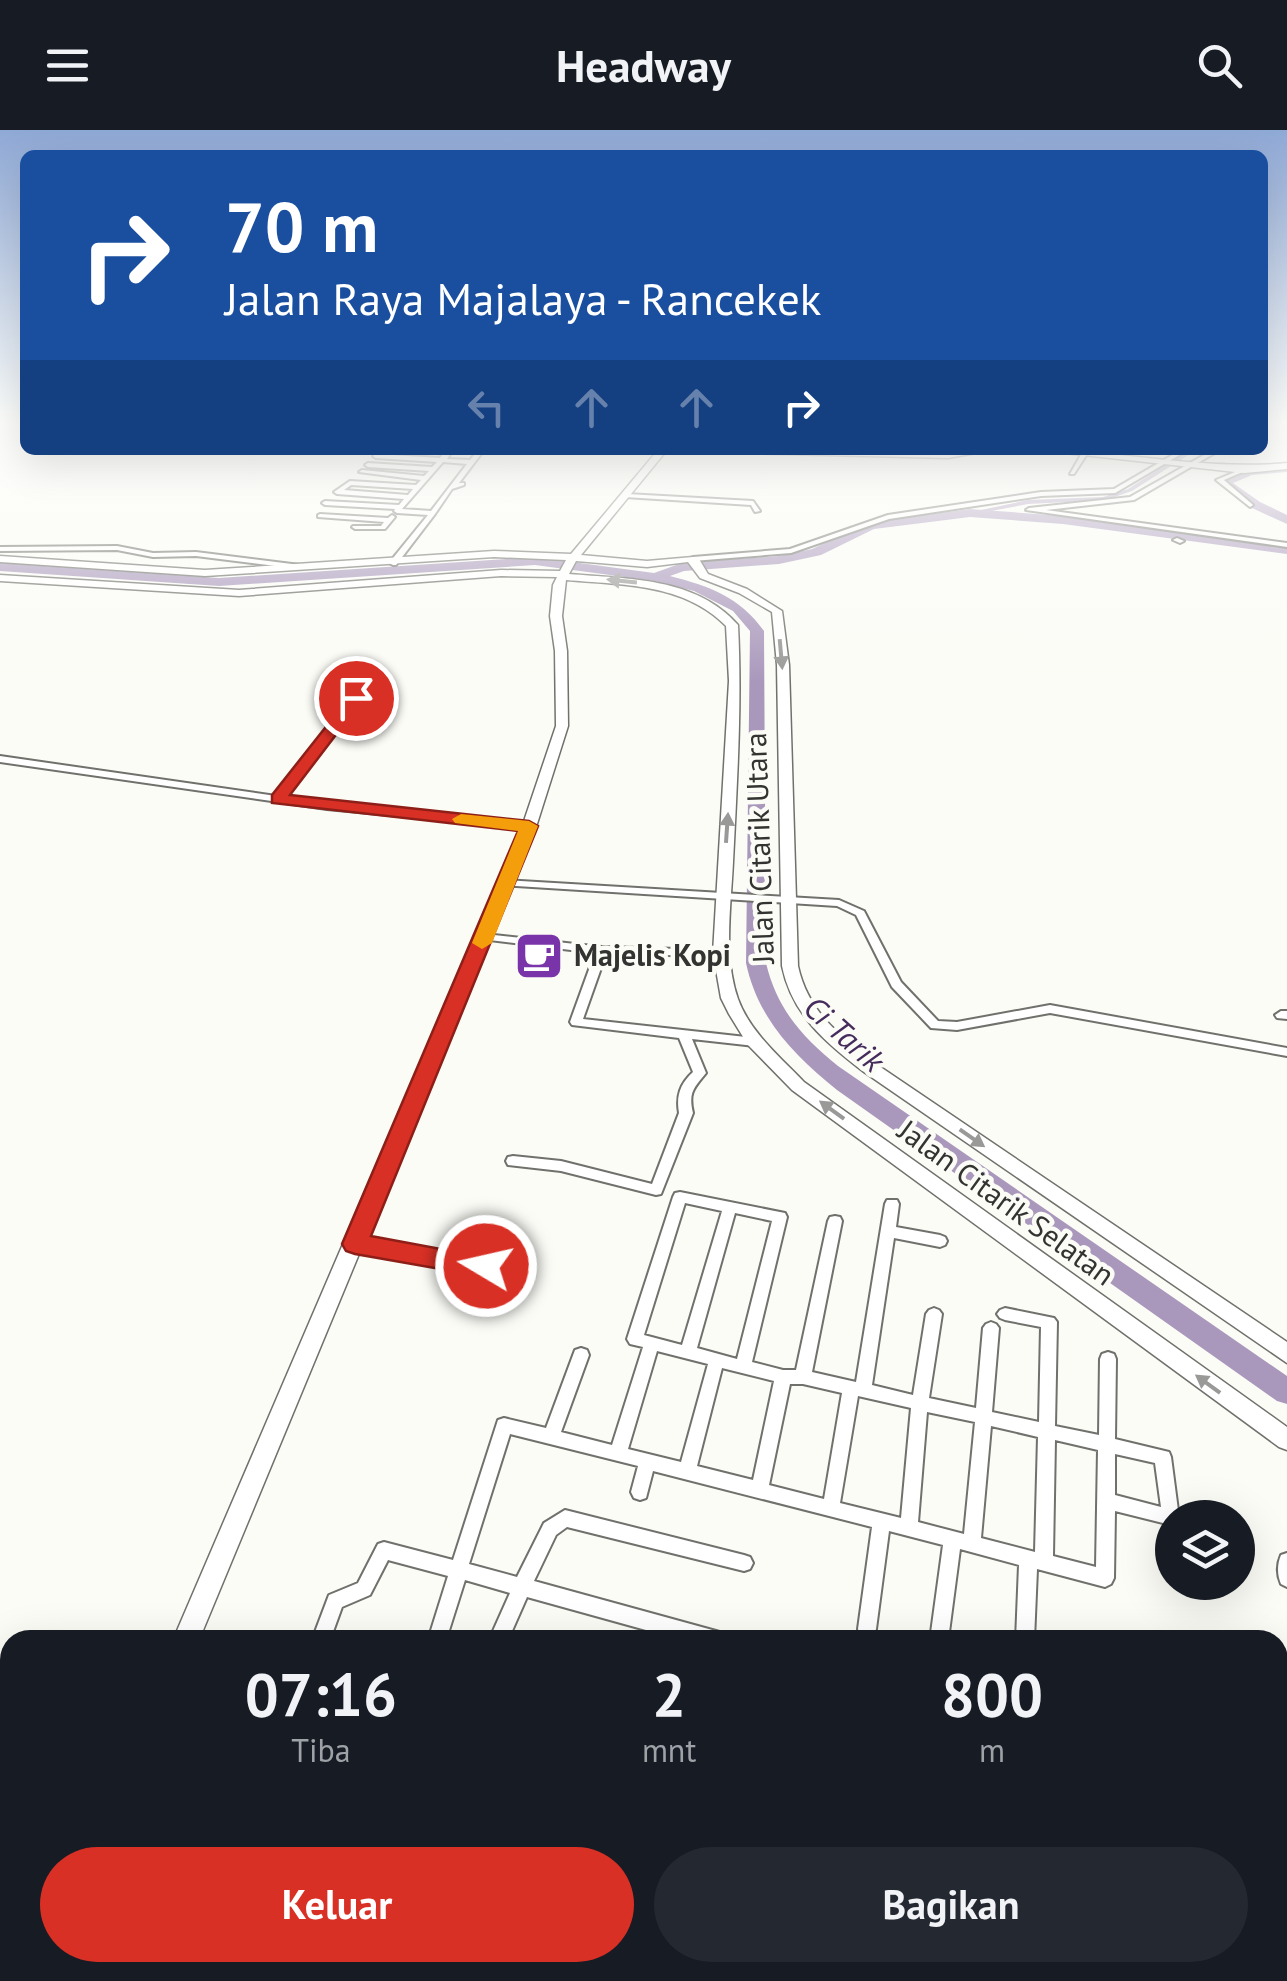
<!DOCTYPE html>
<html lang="id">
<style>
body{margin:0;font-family:"PT Sans",sans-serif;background:#242831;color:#f1f3f6;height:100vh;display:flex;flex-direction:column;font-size:38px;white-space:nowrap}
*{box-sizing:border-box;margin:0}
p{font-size:32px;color:#9ea1a6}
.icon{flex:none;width:55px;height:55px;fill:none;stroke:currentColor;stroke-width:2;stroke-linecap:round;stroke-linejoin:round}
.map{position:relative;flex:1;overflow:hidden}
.details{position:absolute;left:0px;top:1500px;width:1288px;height:352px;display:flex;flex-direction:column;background:#171b24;border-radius:30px 30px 0 0;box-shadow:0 10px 40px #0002}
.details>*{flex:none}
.guide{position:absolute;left:20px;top:20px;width:1248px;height:305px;border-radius:15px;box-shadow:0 10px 40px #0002;background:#1a4fa0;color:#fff;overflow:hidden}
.controls{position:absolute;left:1155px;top:1370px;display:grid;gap:20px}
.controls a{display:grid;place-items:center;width:100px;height:100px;border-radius:50%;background:#171b24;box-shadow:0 10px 40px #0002;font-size:50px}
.pin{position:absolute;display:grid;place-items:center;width:85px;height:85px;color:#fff;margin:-42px;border:5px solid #fff;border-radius:50%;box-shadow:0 2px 10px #0007}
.me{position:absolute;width:110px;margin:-55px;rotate:279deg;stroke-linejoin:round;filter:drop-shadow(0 0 8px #0008)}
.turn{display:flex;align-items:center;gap:35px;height:210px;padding:0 40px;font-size:45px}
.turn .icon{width:130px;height:130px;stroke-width:2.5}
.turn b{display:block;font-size:70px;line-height:85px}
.lanes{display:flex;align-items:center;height:95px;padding:0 40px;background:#0003;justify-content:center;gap:50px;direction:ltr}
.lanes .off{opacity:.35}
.eta{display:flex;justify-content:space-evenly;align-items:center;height:170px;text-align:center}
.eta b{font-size:60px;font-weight:800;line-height:70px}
.cta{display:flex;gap:20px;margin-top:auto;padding:20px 40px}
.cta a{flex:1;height:115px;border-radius:60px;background:#d93025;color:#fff;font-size:40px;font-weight:800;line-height:115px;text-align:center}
.cta a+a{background:#242831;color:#f1f3f6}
header{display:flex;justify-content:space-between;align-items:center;height:130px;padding:0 40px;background:#171b24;font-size:45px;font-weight:800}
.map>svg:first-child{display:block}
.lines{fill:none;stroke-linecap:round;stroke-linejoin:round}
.canal{fill:#aa98bc;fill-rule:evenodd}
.river{fill:#aa98bc;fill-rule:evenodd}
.street-casing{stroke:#70716c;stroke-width:4}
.secondary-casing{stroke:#70716c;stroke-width:3}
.street{fill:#fff;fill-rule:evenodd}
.secondary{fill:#fff;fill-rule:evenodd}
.oneway{fill:#999998}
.route{fill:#d93025;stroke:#8d1f18;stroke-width:2.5}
.slow{fill:#f59e0b}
.labels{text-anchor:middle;stroke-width:9;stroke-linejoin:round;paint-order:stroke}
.street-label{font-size:30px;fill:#333331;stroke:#fbfcf6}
.poi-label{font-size:30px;font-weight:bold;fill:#333331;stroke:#fbfcf6;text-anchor:start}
.water-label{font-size:32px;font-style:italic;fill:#462c5c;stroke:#fbfcf6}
</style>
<header><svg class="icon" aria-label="menu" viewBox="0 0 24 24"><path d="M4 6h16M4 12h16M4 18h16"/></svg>Headway<svg class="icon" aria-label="search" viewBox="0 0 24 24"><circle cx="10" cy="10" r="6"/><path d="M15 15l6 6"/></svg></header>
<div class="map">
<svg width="1287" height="1851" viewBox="0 0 1287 1851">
<rect width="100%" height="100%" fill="#fbfcf6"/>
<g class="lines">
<path class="canal" d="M1189,320h7l-64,41 -26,9 -78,4 -58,11 -3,-2 61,-13 75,-3 25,-8z"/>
<path class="river" d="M1287,336v6l-35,3 -19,8 27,19 27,13v9l-35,-16 -33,-26 31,-13z
M970,379l93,7 224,30v8l-224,-30 -93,-7 -96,12 -53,26 -42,9 -95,7 -14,5c39,10 70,21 94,55l2,332c11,46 36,74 72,103l449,310v28l-10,-3 -440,-311c-43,-35 -79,-71 -91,-127l4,-332 -17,-20 -39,-20 -39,-10 -120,-16 -316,21 -219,-15v-8l219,15 316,-21 119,16 28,-10 97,-7 33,-7 59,-27z"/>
<g class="street-casing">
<path id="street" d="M417,320l31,1 3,2 -4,6 23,1 8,-10h6l-25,33h5v2l-12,4 -17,25 -39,51h-3l-4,-2 39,-48 -31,-2 -3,-2 1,-2 -70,-4 -3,-2 3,-2 74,4 5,-6 -67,-5 -3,-2 16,-11 66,4 5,-5 -62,-8 3,-2 62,6 5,-5 -61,-4 -3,-2 3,-2 64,4 5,-5 -61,-4 -3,-2 3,-2 64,4 3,-4zM443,332l24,2 -36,47 -29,-2zM351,355l62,4 -5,6 -64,-5z
M1181,320h7l-73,43 -74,3 -152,23 -98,34 -98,8 -4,-2 4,-2 97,-8 98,-34 153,-23 73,-3z
M1213,320h7l-86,50 -88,10 241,33v4l-261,-37 3,-2 101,-11z
M1082,323l5,1 -13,20h-4z
M1242,339l5,1 -23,10 28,24 1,1 -3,2 -34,-27z
M627,364l126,7 7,10 -5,1 -4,-7 -126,-8 -1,-1z
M320,384l68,4 4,-3 3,2 -10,12h-30l-3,-2 1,-1h28l3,-4 -66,-5v-2z
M1177,408l7,3 -4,2 -7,-3z
M117,416l36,7 43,-1 104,13 4,2 -4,2 -104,-13 -43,1 -36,-7 -117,1v-4z
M357,565l3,1v4l-75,97 244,27 4,1v4l-206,-20 -327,-47v-6l276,40 78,-100z
M505,750l334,20 25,11 37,71 37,39 19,1 93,-17 237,43v8l-237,-43 -93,17 -26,-2 -39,-41 -36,-72 -19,-9 -336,-21 -1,-2z
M485,804l117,13 119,3 6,3 -6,3 -115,-2 -23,65 172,19 6,4 -6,4 -63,-7 14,34c-12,15 -18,19 -13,40l-32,81 -5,1 -95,-24 -53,-6 -2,-4 2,-4 5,-1 48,5 91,23 27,-71c-3,-17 1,-29 14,-41l-14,-34 -107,-13 -2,-3 25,-69 -114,-14 -2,-2z
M1281,881h6v8l-10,-1 -2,-3z
M680,1062l105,21 2,4 -35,145 31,8h13l32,-149 2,-4 5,-1 5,1 2,4 -30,151 44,10 29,-178 2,-4h10l2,4 -3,23 44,8 5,2 2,4 -2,4 -5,2 -46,-9 -22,147 41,10 13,-81 3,-4 5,-2 5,2 3,4 -13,84 47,10 7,-80 3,-4 5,-2 5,2 3,4 -7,84 47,10 2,-95 -36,-7 -5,-2 -3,-4 3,-4 5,-2 49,10 3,4 -2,104 44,9 1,-76 2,-5 6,-2 6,2 2,5 -1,80 54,13 2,5 8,61h-7l-1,7 -56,-14 -1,67 -3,6 -6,3 -68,-18 -3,71h-18l3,-75 -59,-16 -12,91h-18l13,-95 -54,-14 -13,98 -2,6 -7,3 -7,-3 -2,-6 14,-102 -219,-56 -7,27 -6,2 -6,-2 -3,-6 7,-26 -128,-32 -41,130 48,13 27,-54 21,-13 179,45 6,2 3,6 -3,6 -6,2 -177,-44 -11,8 -22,46 182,50 7,2 2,7h-43l-155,-43 -19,43h-19l21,-47 -45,-13 -19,60h-18l20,-64 -60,-16 -18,35 -28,12 -12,33h-18l17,-45 29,-12 20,-39 6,-2 69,18 45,-140 6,-2 42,10 29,-78 6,-2 6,2 2,5 -28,77 51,13 31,-98 -13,-3 -3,-5 46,-142 2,-4zM685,1073l37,8 -40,134 -38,-10zM735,1083l37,8 -35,138 -40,-11zM657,1221l51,13 -27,98 -53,-13zM722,1238l52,13 -21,99 -56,-14zM790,1254h13l39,9 -18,106 -55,-14zM858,1266l53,12 -10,110 -61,-15zM927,1282l48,10 -11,112 -46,-12zM991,1296l47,11 -3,115 -54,-14zM1055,1310l43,10 -2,117 -43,-11zM1115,1324l40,9 6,44 -46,-12z
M355,1107l124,25c5,-8 8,-13 17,-10l2,4 -10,16 -5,2 -133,-27 -2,-4 2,-4z
M1287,1423v34l-6,-3c-4,-9 -4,-20 0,-29z
M0,1815l10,2v22l-10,-2z
M389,1842h47l5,9h-46l-3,-1z
M727,1842h22l-1,9h-22z"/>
</g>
<g class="secondary-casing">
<path id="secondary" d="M658,320h9l-86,105 66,6 46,-4 6,2 9,15 39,15 35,22 7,54 9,301c10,46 42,70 78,98l411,278v21l-423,-291c-38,-29 -72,-57 -82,-106l-5,-301 -5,-53 -33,-19 -39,-15 -12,-16 -41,5 -71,-6 -7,13c59,5 127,3 169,51 4,79 -1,158 -5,237 -2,44 -10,94 5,137 12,33 42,58 66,83l483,345v23l-8,-3 -487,-357 -44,-45 -19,-31 -8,-16 -8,-45 16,-272 -3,-55c-42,-43 -104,-41 -160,-46l-4,36 5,35 1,75 -32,101 -337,813h-26l349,-813 34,-101 -1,-75 -5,-35 3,-31 4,-8 -56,-1 -262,20 -239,-15v-6l239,15 262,-20 59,1 6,-11 -72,-3 -289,19 -205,-14v-6l205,14 289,-19 77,3z
M739,320l209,2 45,-2 -45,8 -205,-5z
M1038,320c83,0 166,21 249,13v6l-43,4z
M31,1842h31l-3,9h-32z"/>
</g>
<use href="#street" class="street"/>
<use href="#secondary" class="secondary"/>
</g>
<defs><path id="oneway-solid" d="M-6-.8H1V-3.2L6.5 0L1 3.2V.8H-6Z" transform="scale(2.5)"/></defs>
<g class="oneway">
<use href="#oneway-solid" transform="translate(622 451) rotate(-174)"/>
<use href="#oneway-solid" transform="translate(781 524) rotate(85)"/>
<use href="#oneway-solid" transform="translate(727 698) rotate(-86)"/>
<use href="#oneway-solid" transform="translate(832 980) rotate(-144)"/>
<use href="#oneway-solid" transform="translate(972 1008) rotate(35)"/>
<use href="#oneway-solid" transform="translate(1208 1254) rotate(-144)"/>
</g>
<linearGradient id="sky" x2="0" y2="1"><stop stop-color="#8fa9d6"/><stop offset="0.53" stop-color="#fdfefb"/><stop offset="1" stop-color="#fdfefb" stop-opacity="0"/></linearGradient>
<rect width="1287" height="552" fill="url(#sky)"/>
<path class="route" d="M356,563l8,5 -74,97 239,26 9,5 -167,410 124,23 4,7 -4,8 -9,3 -131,-23 -9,-3 -4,-7 176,-413 -246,-28v-8l79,-100z"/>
<path class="slow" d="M461,684l68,7 9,5 -46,117 -10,6 -10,-6 46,-112 -63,-8 -3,-4z"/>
<defs>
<g id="cafe-square" transform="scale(2.5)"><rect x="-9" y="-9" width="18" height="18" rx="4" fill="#7834a8" stroke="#fbfcf6"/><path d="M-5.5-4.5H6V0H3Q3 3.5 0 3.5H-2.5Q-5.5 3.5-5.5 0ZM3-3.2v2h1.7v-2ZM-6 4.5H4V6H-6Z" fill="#fff"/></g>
</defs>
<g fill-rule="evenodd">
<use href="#cafe-square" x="539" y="826"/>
</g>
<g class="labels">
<g class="street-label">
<text transform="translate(760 718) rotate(-92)" y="10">Jalan Citarik Utara</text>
<text transform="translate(1006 1073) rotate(36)" y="10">Jalan Citarik Selatan</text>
</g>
<g class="poi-label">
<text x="574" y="836">Majelis Kopi</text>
</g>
<g class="water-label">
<text transform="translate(844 904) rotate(42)" y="11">Ci Tarik</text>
</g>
</g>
</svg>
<div class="controls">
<a><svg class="icon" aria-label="layers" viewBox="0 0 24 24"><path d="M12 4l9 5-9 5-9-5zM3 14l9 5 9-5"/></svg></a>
</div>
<div class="pin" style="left:356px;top:568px;background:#d93025"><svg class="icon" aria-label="arrive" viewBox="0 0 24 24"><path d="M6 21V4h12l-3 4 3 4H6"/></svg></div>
<svg class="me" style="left:486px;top:1136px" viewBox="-20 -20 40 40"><circle r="17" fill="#d93025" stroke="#fff" stroke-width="3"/><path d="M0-11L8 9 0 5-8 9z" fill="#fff"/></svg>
<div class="guide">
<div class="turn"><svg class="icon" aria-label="right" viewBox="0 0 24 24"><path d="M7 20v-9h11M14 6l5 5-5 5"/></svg><div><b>70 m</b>Jalan Raya Majalaya - Rancekek</div></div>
<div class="lanes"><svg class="icon off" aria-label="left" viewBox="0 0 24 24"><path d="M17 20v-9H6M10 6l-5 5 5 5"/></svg><svg class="icon off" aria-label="ahead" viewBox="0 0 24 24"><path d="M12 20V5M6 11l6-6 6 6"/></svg><svg class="icon off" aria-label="ahead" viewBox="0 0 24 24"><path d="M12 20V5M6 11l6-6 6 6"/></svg><svg class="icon" aria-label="right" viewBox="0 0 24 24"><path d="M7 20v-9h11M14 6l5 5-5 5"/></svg></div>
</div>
<section class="details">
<div class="eta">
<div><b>07:16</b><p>Tiba</p></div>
<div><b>2</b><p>mnt</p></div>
<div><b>800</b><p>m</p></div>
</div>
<div class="cta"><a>Keluar</a><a>Bagikan</a></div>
</section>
</div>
